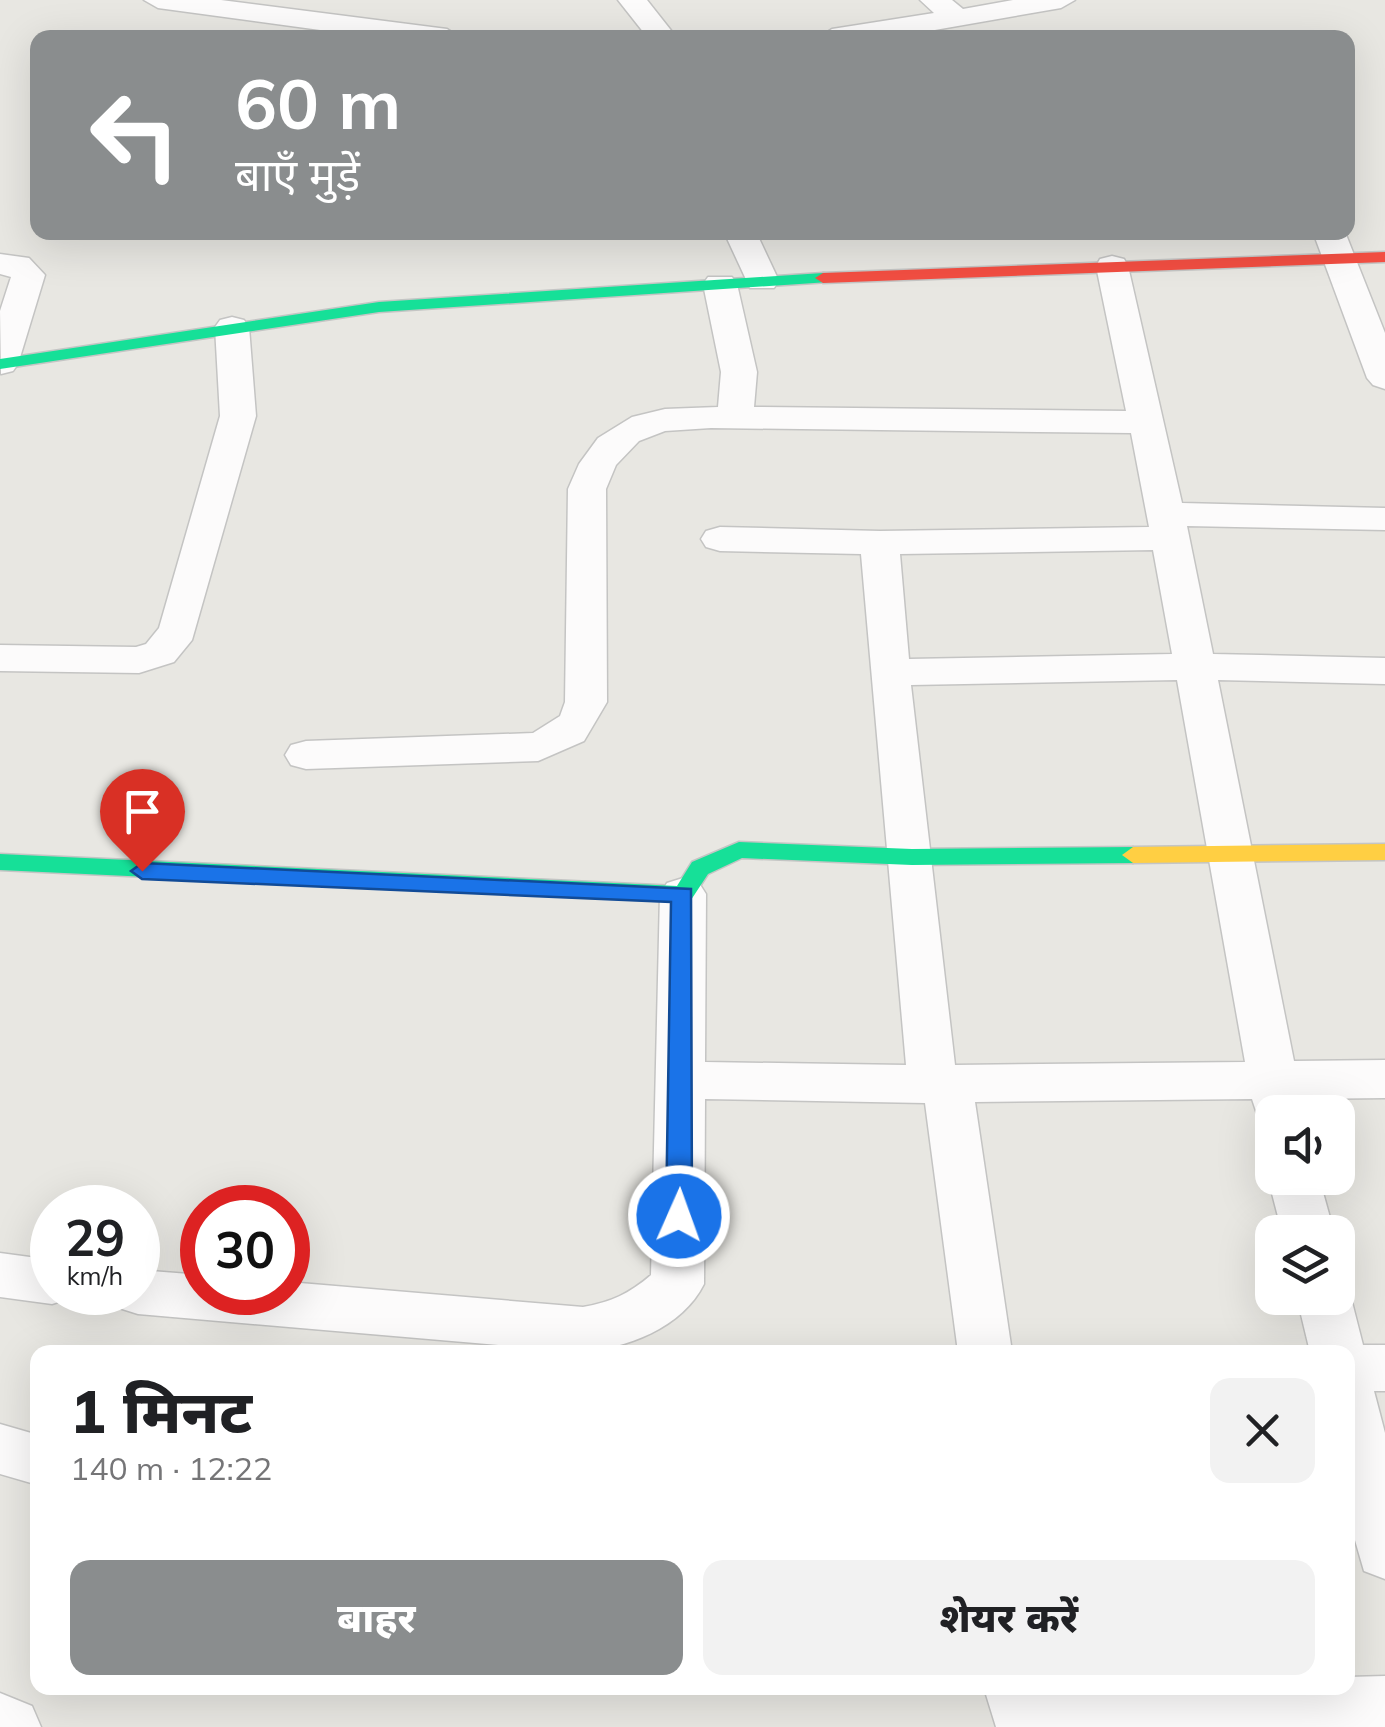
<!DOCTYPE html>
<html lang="hi">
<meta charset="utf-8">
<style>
body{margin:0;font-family:Mulish,"Noto Sans Devanagari",sans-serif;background:#f2f2f2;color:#202124;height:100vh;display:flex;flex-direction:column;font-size:38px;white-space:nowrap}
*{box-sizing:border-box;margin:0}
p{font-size:32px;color:#757577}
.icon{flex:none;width:55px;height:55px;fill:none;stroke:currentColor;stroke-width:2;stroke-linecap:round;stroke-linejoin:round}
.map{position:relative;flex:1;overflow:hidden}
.drawer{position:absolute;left:30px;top:1345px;width:1325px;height:350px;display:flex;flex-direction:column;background:#fff;border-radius:20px;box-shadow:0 10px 40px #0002}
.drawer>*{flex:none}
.hud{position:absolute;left:30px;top:30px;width:1325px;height:210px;border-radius:20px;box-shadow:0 10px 40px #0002;background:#8a8d8e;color:#fff;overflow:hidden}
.tools{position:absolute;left:1255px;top:1095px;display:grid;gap:20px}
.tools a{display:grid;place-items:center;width:100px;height:100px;border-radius:20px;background:#fff;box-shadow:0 10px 40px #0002;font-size:50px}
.speed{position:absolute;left:30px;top:1185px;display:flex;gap:20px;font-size:50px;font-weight:700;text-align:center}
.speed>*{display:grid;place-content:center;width:130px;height:130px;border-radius:50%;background:#fff;box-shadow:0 10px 40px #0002;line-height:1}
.speed small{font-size:25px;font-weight:400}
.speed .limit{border:15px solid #d22;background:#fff;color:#111}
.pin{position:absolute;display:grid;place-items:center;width:85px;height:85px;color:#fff;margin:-102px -42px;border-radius:50% 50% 50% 0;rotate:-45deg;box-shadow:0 0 10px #0007}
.pin .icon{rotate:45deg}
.me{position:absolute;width:110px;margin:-55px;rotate:2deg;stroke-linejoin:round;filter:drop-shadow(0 0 8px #0008)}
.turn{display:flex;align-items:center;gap:35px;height:210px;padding:0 40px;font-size:45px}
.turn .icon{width:130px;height:130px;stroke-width:2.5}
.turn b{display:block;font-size:70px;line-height:85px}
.round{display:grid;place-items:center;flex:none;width:105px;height:105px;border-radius:20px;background:#f2f2f2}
.headline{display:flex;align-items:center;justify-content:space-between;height:170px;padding:0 40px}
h1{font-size:60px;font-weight:800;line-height:75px}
.primary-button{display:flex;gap:20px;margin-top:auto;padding:20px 40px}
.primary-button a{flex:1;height:115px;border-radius:20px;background:#8a8d8e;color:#fff;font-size:40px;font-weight:800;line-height:115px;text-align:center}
.primary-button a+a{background:#f2f2f2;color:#202124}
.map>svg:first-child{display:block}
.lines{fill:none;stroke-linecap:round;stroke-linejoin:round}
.street-casing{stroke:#c4c4c3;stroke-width:3}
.fast-casing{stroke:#c4c5c4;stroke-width:3}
.slow-casing{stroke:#c4c5c4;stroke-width:3}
.jam-casing{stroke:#c4c5c4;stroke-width:3}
.street{fill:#fcfbfb;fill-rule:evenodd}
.fast{fill:#16e098;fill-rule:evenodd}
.slow{fill:#ffcf43;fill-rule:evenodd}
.jam{fill:#f24e42;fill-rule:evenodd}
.route{fill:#1a73e8;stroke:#114b97;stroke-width:2.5}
</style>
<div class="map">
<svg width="1385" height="1727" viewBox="0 0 1385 1727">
<rect width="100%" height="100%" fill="#e8e7e2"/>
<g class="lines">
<g class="street-casing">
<path id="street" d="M144,0h77l226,29 14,9h-82l-221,-30z
M618,0h29l30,38h-29z
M920,0h32l11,9 50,-9h62l-14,8 -172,30h-71l14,-9 102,-16z
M724,232h32l23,49 -5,7h-24z
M1313,232h32l40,101v56l-12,-4 -6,-7z
M0,254l29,4 16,17 -27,89 -5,7 -12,3 -1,-63 11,-34 -11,-3z
M1112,256l12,3 4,7 54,237 203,5v22l-198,-4 26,128 172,4v26l-167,-4 76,381 91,-1v38l-84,1 3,13h-32v17l-11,-3 -9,-27 -277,3 37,250h-54l-33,-249 -220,-4 -1,185c-22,44 -78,65 -125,68l-441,-38 -19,-6 -8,-16h27v-22l64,5v17h86v-10l295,25c28,-5 46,-13 68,-32l9,-381 7,-11 16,-5 16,5 7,11 -1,168 201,3 -45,-511 -141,-3 -14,-4 -5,-8 5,-8 14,-4 160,4 269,-4 -18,-94 -420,-5 -46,3 -26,10 -23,24 -10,24 1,213 -23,39 -46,20 -232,8 -15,-4 -6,-10 6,-10 15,-4 227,-8 27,-17 5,-14 3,-213 11,-25 19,-26 34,-21 33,-8 53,-2 3,-35 -18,-88 5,-7h24l5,7 20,88 -3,35 372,4 -30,-145 4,-7zM1153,550l19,104 -263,5 -9,-105zM1177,680l68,382 -290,3 -44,-380z
M232,317l12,3 5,7 7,89 -64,224 -18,22 -35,11 -139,-2v-26l136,2 10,-3 13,-16 61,-212 -5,-89 5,-7z
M1272,1170v8h47l15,54h-52l-14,-54z
M0,1253l52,7v32h21l-2,6 -19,6 -52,-7z
M1338,1280l13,18 12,47h22v46h-11l11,42v146l-21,-8 -16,-55v-164h-38l-13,-54h41z
M0,1424l38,11v50l-38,-11z
M1385,1676v51h-389l-12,-39h62l1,4 10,-4h291v-11z
M0,1693l32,13 9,21h-41z"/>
</g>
<g class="fast-casing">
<path id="fast" d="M823,273l6,1v8l-450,30 -379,57v-10l379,-57z
M739,842l173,7 221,-2 11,8 -11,8 -221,2 -170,-7 -34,16 -17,26 -8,2 -683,-32v-16l677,32 15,-24z"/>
</g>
<g class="slow-casing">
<path id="slow" d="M1385,844v16l-252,3 -11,-8 11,-8z"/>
</g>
<g class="jam-casing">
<path id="jam" d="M1385,252v10l-562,21 -8,-5 8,-5z"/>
</g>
<use href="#street" class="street"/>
<use href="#fast" class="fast"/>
<use href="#slow" class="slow"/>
<use href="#jam" class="jam"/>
</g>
<path class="route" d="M142,863l549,26 1,327 -4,7h-18l-4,-7 5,-314 -529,-23 -11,-8z"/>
</svg>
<div class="tools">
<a><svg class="icon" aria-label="sound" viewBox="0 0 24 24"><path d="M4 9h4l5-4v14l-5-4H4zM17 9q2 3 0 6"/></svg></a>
<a><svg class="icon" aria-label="layers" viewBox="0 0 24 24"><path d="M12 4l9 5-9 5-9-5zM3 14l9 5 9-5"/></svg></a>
</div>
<div class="speed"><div>29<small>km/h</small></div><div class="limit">30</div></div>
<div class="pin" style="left:142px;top:871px;background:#d93025"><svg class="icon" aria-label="arrive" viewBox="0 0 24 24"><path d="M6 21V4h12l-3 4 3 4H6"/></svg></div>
<svg class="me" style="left:679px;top:1216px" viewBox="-20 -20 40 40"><circle r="17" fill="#1a73e8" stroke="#fff" stroke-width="3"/><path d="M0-11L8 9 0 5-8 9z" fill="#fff"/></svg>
<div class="hud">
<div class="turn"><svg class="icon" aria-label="left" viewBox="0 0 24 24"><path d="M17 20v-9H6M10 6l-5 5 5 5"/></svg><div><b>60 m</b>बाएँ मुड़ें</div></div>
</div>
<section class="drawer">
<div class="headline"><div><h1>1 मिनट</h1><p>140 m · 12:22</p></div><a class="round"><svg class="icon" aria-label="close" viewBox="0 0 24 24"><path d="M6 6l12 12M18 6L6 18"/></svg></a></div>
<div class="primary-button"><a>बाहर</a><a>शेयर करें</a></div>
</section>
</div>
